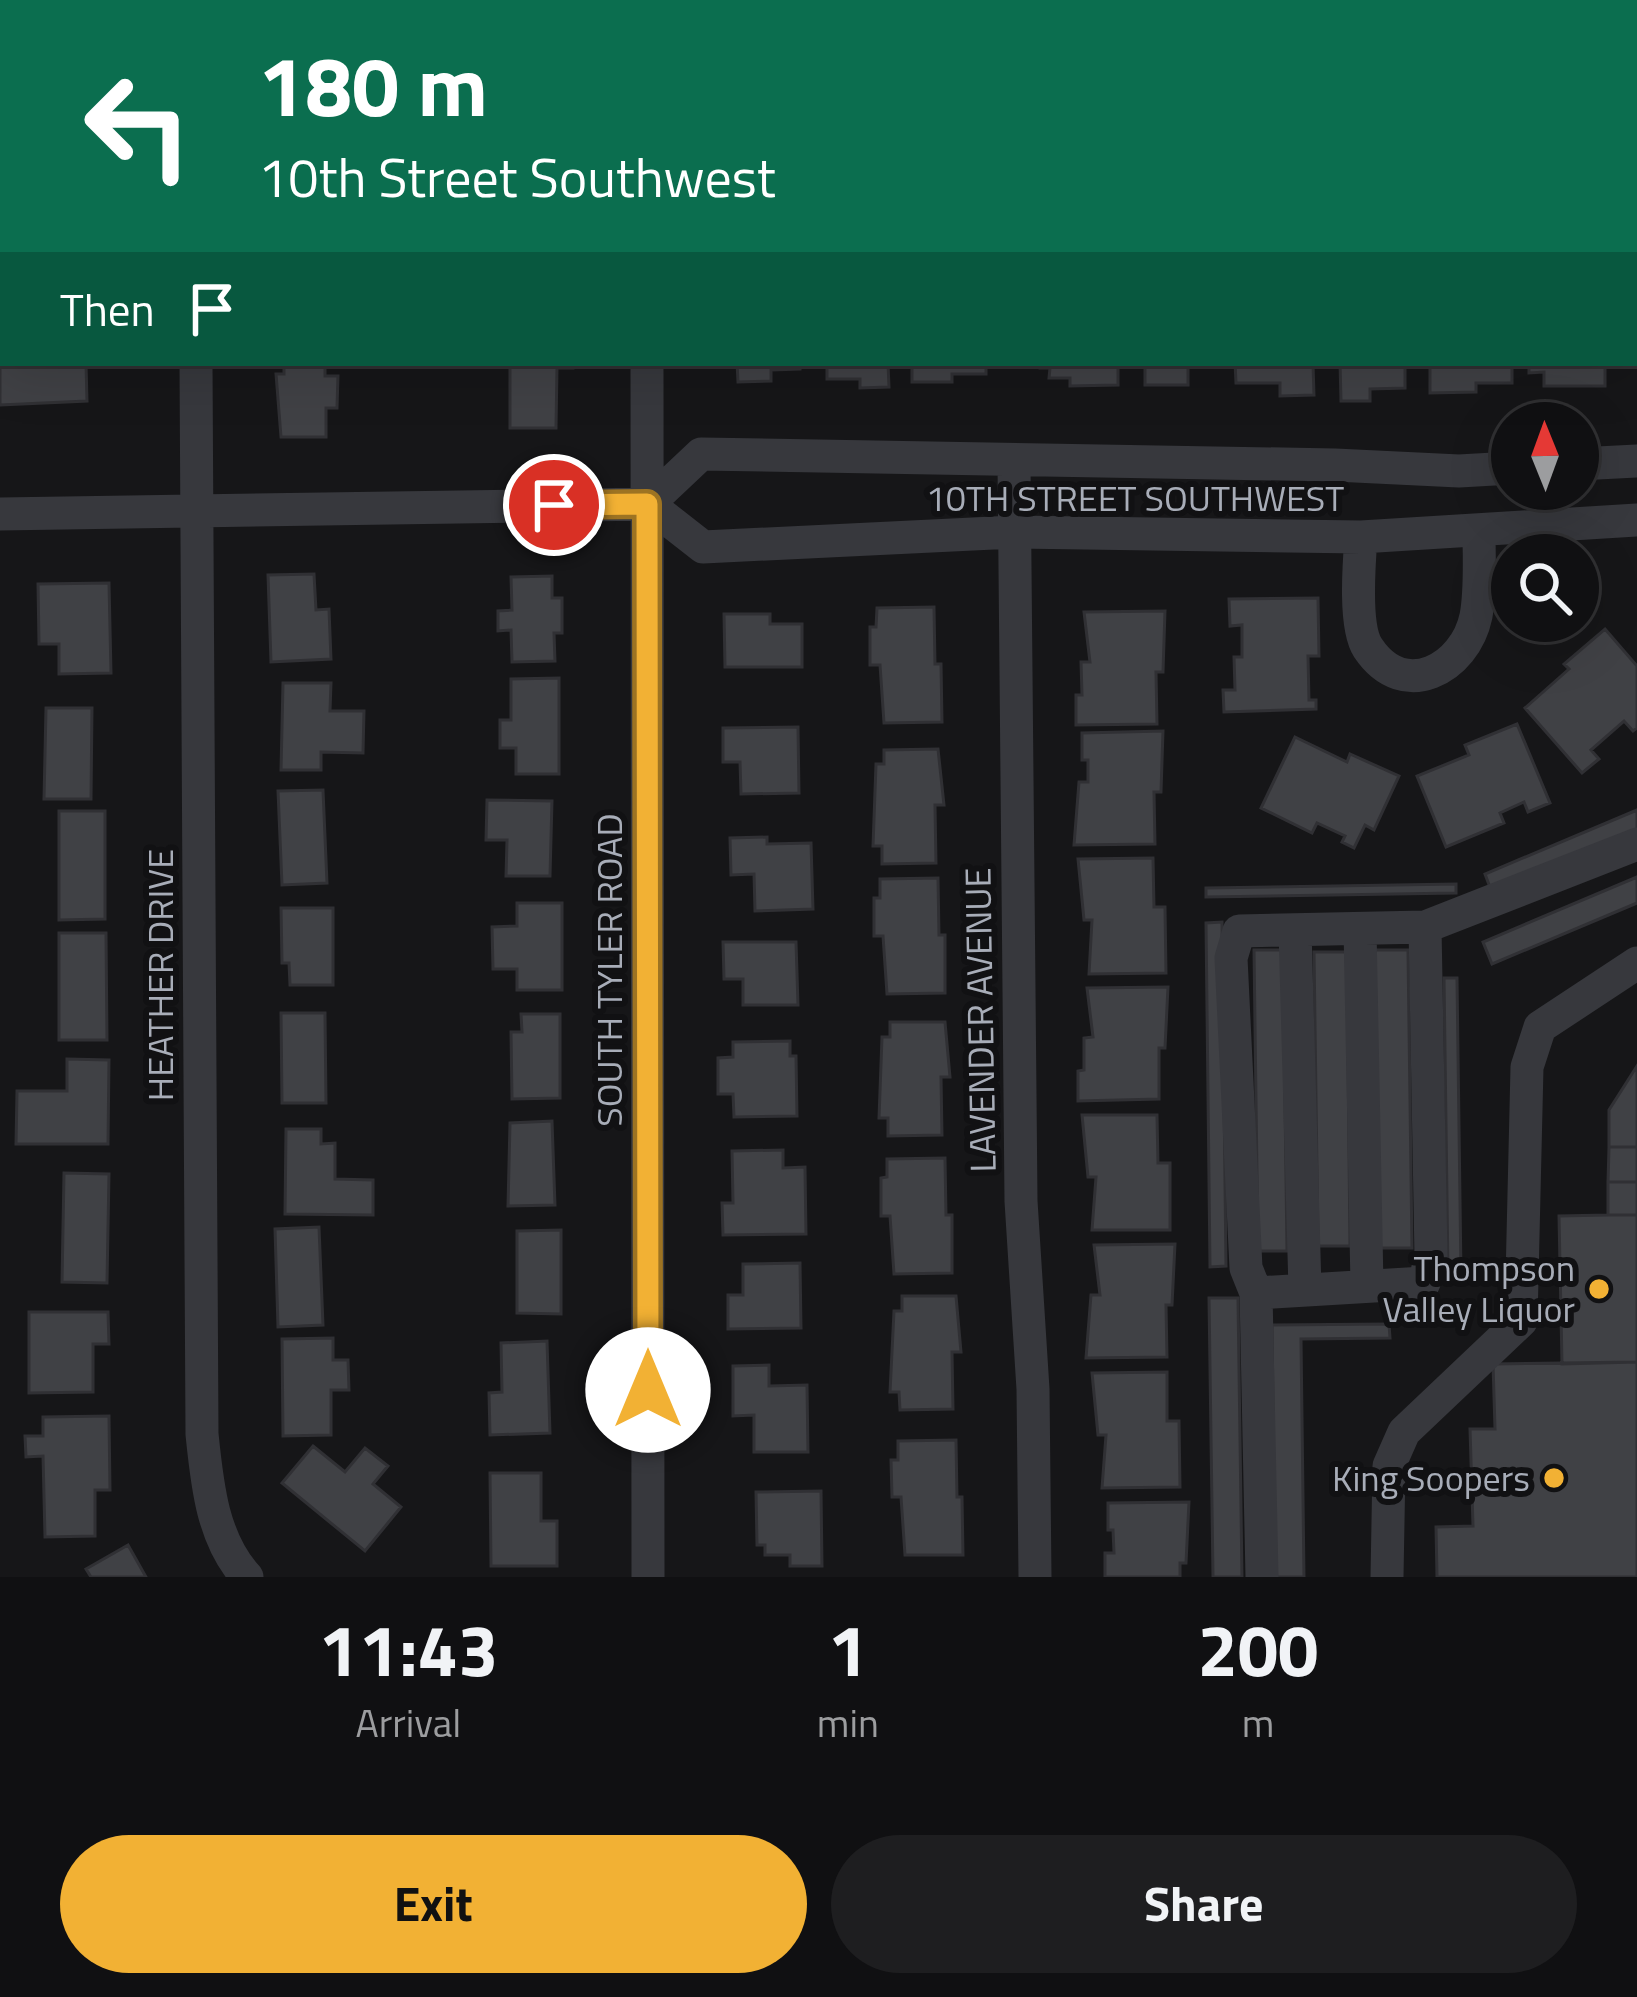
<!DOCTYPE html>
<style>
body{margin:0;font-family:"Titillium Web",sans-serif;background:#1e1e20;color:#f1f3f6;height:100vh;display:flex;flex-direction:column;font-size:45px;white-space:nowrap}
*{box-sizing:border-box;margin:0}
p{font-size:39px;color:#9c9d9f}
.icon{flex:none;width:66px;height:66px;fill:none;stroke:currentColor;stroke-width:2;stroke-linecap:round;stroke-linejoin:round}
.map{position:relative;height:1577px;overflow:hidden}
.drawer{display:flex;flex-direction:column;background:#101012;flex:1}
.drawer>*{flex:none}
.banner{position:absolute;left:0px;top:0px;width:1638px;height:366px;box-shadow:0 12px 48px #0002,0 0 0 3px #303032;background:#0b6e4f;color:#fff;overflow:hidden}
.needle{width:78px;rotate:359deg}
.buttons{position:absolute;left:1491px;top:402px;display:grid;gap:24px}
.buttons a{display:grid;place-items:center;width:108px;height:108px;border-radius:50%;background:#101012;box-shadow:0 12px 48px #0002,0 0 0 3px #303032;font-size:60px}
.pin{position:absolute;display:grid;place-items:center;width:102px;height:102px;color:#fff;margin:-51px;border:6px solid #fff;border-radius:50%;box-shadow:0 3px 12px #0007}
.me{position:absolute;width:132px;margin:-66px;rotate:0deg;stroke-linejoin:round;filter:drop-shadow(0 0 9px #0008)}
.turn{display:flex;align-items:center;gap:42px;height:252px;padding:0 60px;font-size:54px}
.turn .icon{width:156px;height:156px;stroke-width:2.5}
.turn b{display:block;font-size:84px;line-height:102px}
.then{display:flex;align-items:center;height:114px;padding:0 60px;background:#0003;gap:24px;font-size:45px}
.eta{display:flex;justify-content:space-evenly;align-items:center;height:204px;text-align:center}
.eta b{font-size:72px;font-weight:700;line-height:84px}
.cta{display:flex;gap:24px;margin-top:auto;padding:24px 60px}
.cta a{flex:1;height:138px;border-radius:72px;background:#f2b134;color:#111;font-size:48px;font-weight:700;line-height:138px;text-align:center}
.cta a+a{background:#1e1e20;color:#f1f3f6}
.map>svg:first-child{display:block}
.building{fill:#404145;stroke:#303034;stroke-width:3}
.lines{fill:none;stroke-linecap:round;stroke-linejoin:round}
.minor{stroke:#37383d;stroke-width:33}
.route-casing{stroke:#9d7322;stroke-width:30}
.route{stroke:#f2b134;stroke-width:21}
.poi-dot{fill:#f2b134;stroke:#111113;stroke-width:4.5}
.labels{text-anchor:middle;stroke-width:12;stroke-linejoin:round;paint-order:stroke}
.street-label{font-size:36px;fill:#a8adb8;stroke:#111113}
.poi-label{font-size:36px;fill:#a8adb8;stroke:#111113;text-anchor:end}
</style>
<div class="map">
<svg width="1637" height="1577" viewBox="0 0 1637 1577">
<rect width="100%" height="100%" fill="#161618"/>
<path class="building" d="M0,352l3,11h83l1,38 -87,4z
M284,363h41v13h13l-1,32h-11v29h-45l-5,-63h8z
M510,363h63v5h-16l-1,60h-46z
M737,363h63v6l-29,1v11l-33,1z
M827,363h61l1,24 -29,1v-9h-33z
M912,363h74v11h-34v8h-40z
M1040,363h78v22l-48,1v-8h-21l1,-10h-10z
M1145,363h61v3h-18v19h-43z
M1235,363h78l1,32 -34,1v-13h-44z
M1340,363h65v25l-35,1v12h-29z
M1430,363h82v20h-36v9l-46,1z
M1529,363h76v23h-61v-14l-15,1z
M314,574l2,36 13,-1 2,50 -60,3 -3,-87z
M552,576v22h10v35h-8l1,28 -43,1 -1,-32 -13,1v-20l14,-1 -1,-33z
M109,583l2,90 -52,1v-30h-20l-1,-60z
M1318,598l1,58h-11l1,44h7v9l-92,3 -1,-22h12l-1,-33h8v-32l-12,1 -1,-27z
M934,607l1,57h6l1,58 -58,1 -4,-58h-10v-38h6l1,-19z
M1165,611l-2,61h-7l1,52 -81,1v-30h6l-1,-33h9l-6,-50z
M724,614h46v10h32v43h-77z
M1605,629l32,37v62l-4,3 -9,-10 -33,29 8,9 -17,14 -57,-65 44,-39 -5,-5z
M559,678v96h-43v-26h-16v-28h11v-41z
M283,683h48l-1,28h34l-1,42 -42,-1v18h-40z
M46,708h46l-1,91h-47z
M1517,724l33,79 -22,9 -4,-10 -24,11 4,10 -58,24 -29,-71 52,-21 -4,-10z
M798,727l1,66 -58,1 -1,-32h-17v-34z
M1163,731l-2,61h-7l1,52 -81,1 5,-63h9v-22h-6v-27z
M1295,737l52,25 3,-8 49,22 -25,54 -9,-5 -11,23 -12,-6 3,-6 -28,-13 -5,10 -51,-25z
M938,749l6,56h-9l1,58 -54,1v-18h-9l3,-82h8v-14z
M323,790l4,93 -45,2 -4,-94z
M487,800l65,1 -2,75h-44l1,-36h-21z
M1637,810v19l-146,61 -6,-16z
M59,811h46v108l-46,1z
M767,837v7l44,-1 2,66 -58,2 -1,-37 -23,1 -1,-37z
M1153,858l1,49h11l1,66 -77,1 3,-54h-8l-6,-61z
M1637,877v26l-145,61 -9,-22z
M938,878l1,57h6v58l-58,1 -4,-58h-9v-38h6v-19z
M1456,884v9l-250,4v-9z
M517,903h45v87h-45v-21h-24l-1,-42 25,-1z
M281,908h52v77h-43l-1,-22h-7z
M1222,922l4,344 -16,1 -4,-344z
M59,933h47l1,107h-48z
M723,942h73l2,63h-55v-26h-19z
M1254,950h29l4,301h-29z
M1375,950h33l4,298h-33z
M1314,952h33l3,294h-32z
M1444,978h13l4,296h-13z
M1168,987l-3,61h-6v51l-81,2v-30l6,-1v-32l9,-1 -6,-49z
M281,1013h44l1,90h-44z
M521,1014h39v84l-48,1 -1,-67h11z
M890,1022h55l5,55h-9l1,58 -54,1v-18h-9l3,-81h8z
M790,1041v15h6l1,60 -63,1 -1,-23h-15v-36l15,-1v-15z
M67,1059l42,1 -1,84h-92l1,-53h50z
M1637,1066v81h-28v-37z
M1082,1115h75l1,48h12v67h-78l4,-53h-8z
M552,1121l3,84 -47,1 2,-83z
M286,1129h35v15l14,-1v36l38,1v35l-88,-1z
M1609,1147h28v35h-29z
M783,1150v18l22,-1 1,67 -83,1 -1,-32h11l-1,-52z
M945,1158l1,57h6v58l-58,1 -4,-58h-9v-38l6,-1v-18z
M64,1173l45,1 -2,109 -45,-1z
M1608,1182h29v33h-29z
M1608,1215h29v147l-75,2 -3,-148z
M319,1227l4,98 -45,2 -3,-98z
M561,1230v84l-44,-1v-82z
M1175,1244l-3,61h-6l1,52 -81,1 5,-63h9l-6,-50z
M800,1263l1,65 -73,1v-34h15v-31z
M902,1296h54l5,56h-9l1,57 -53,1 -1,-18h-9l4,-81h8z
M1209,1298h29l4,279h-29z
M29,1312h79l1,32h-16v48l-64,1z
M1389,1324l1,14 -89,1 3,238h-29l-3,-252z
M333,1338v22h15l1,30h-18v45l-48,1 -1,-97z
M547,1341l3,92 -60,2 -1,-42 13,-1 -1,-49z
M1637,1362v215h-200l-1,-50 37,-1 -3,-97h25l-2,-65z
M769,1365v21l38,-1 1,67h-54v-37l-21,1v-50z
M1167,1372v49h12l1,66 -78,1 4,-53h-8l-6,-62z
M109,1416l1,74h-15v46l-50,1 -2,-81 -17,1 -1,-21h18v-19z
M956,1440l1,57h5l1,58h-58l-4,-58h-9l-1,-37h7v-19z
M313,1446l32,26 20,-24 23,18 -15,18 28,23 -36,44 -83,-68z
M490,1473h51v48h16v45h-66z
M821,1491l1,75h-32v-11h-25v-10h-8l-1,-53z
M1189,1502l-3,61h-6v14h-75v-24h9l-1,-23h-5v-27z
M128,1545l18,32h-55l-5,-8z"/>
<g class="lines">
<path class="minor" d="M194,0v3
M647,0v3
M1246,0v3
M1496,3l3,-3
M196,363l6,1071c5,49 10,105 45,143
M647,363l1,1214
M1014,462l7,739 12,188 2,188
M1578,464l59,-3
M648,504l53,-50 634,11 124,6 53,-3
M0,514l648,-10 55,43 311,-15 347,5 276,-17
M1361,537c-2,26 -7,90 7,111 36,54 97,21 108,-32 5,-27 3,-58 3,-85
M1360,929l7,357
M1295,930l10,360
M1256,1293l-10,-25 -15,-310 8,-27 186,-4
M1262,1577l-6,-284 168,-10 7,-26 -6,-330 212,-83
M1387,1577l2,-111 15,-34 117,-111 6,-254 13,-40 97,-64"/>
</g>
<g class="lines">
<g class="route-casing">
<path id="route" d="M554,505l93,-1 1,886"/>
</g>
<use href="#route" class="route"/>
</g>
<g class="poi-dot">
<circle cx="1599" cy="1289" r="12"/>
<circle cx="1554" cy="1478" r="12"/>
</g>
<g class="labels">
<g class="street-label">
<text x="1135" y="511">10TH STREET SOUTHWEST</text>
<text transform="translate(609 970) rotate(-90)" y="13">SOUTH TYLER ROAD</text>
<text transform="translate(160 975) rotate(-90)" y="13">HEATHER DRIVE</text>
<text transform="translate(980 1020) rotate(-91)" y="13">LAVENDER AVENUE</text>
</g>
<g class="poi-label">
<text x="1575" y="1281">Thompson<tspan x="1575" dy="41">Valley Liquor</tspan></text>
<text x="1530" y="1491">King Soopers</text>
</g>
</g>
</svg>
<div class="buttons">
<a><svg class="needle" viewBox="-14 -14 28 28"><path d="M0-13l5 13h-10z" fill="#e53935"/><path d="M0 13l5-13h-10z" fill="#9c9d9f"/></svg></a>
<a><svg class="icon" aria-label="search" viewBox="0 0 24 24"><circle cx="10" cy="10" r="6"/><path d="M15 15l6 6"/></svg></a>
</div>
<div class="pin" style="left:554px;top:505px;background:#d93025"><svg class="icon" aria-label="arrive" viewBox="0 0 24 24"><path d="M6 21V4h12l-3 4 3 4H6"/></svg></div>
<svg class="me" style="left:648px;top:1390px" viewBox="-20 -20 40 40"><circle r="19" fill="#fff"/><path d="M0-13L10 11 0 6-10 11z" fill="#f2b134"/></svg>
<div class="banner">
<div class="turn"><svg class="icon" aria-label="left" viewBox="0 0 24 24"><path d="M17 20v-9H6M10 6l-5 5 5 5"/></svg><div><b>180 m</b>10th Street Southwest</div></div>
<div class="then">Then<svg class="icon" aria-label="arrive" viewBox="0 0 24 24"><path d="M6 21V4h12l-3 4 3 4H6"/></svg></div>
</div>
</div>
<section class="drawer">
<div class="eta">
<div><b>11:43</b><p>Arrival</p></div>
<div><b>1</b><p>min</p></div>
<div><b>200</b><p>m</p></div>
</div>
<div class="cta"><a>Exit</a><a>Share</a></div>
</section>
